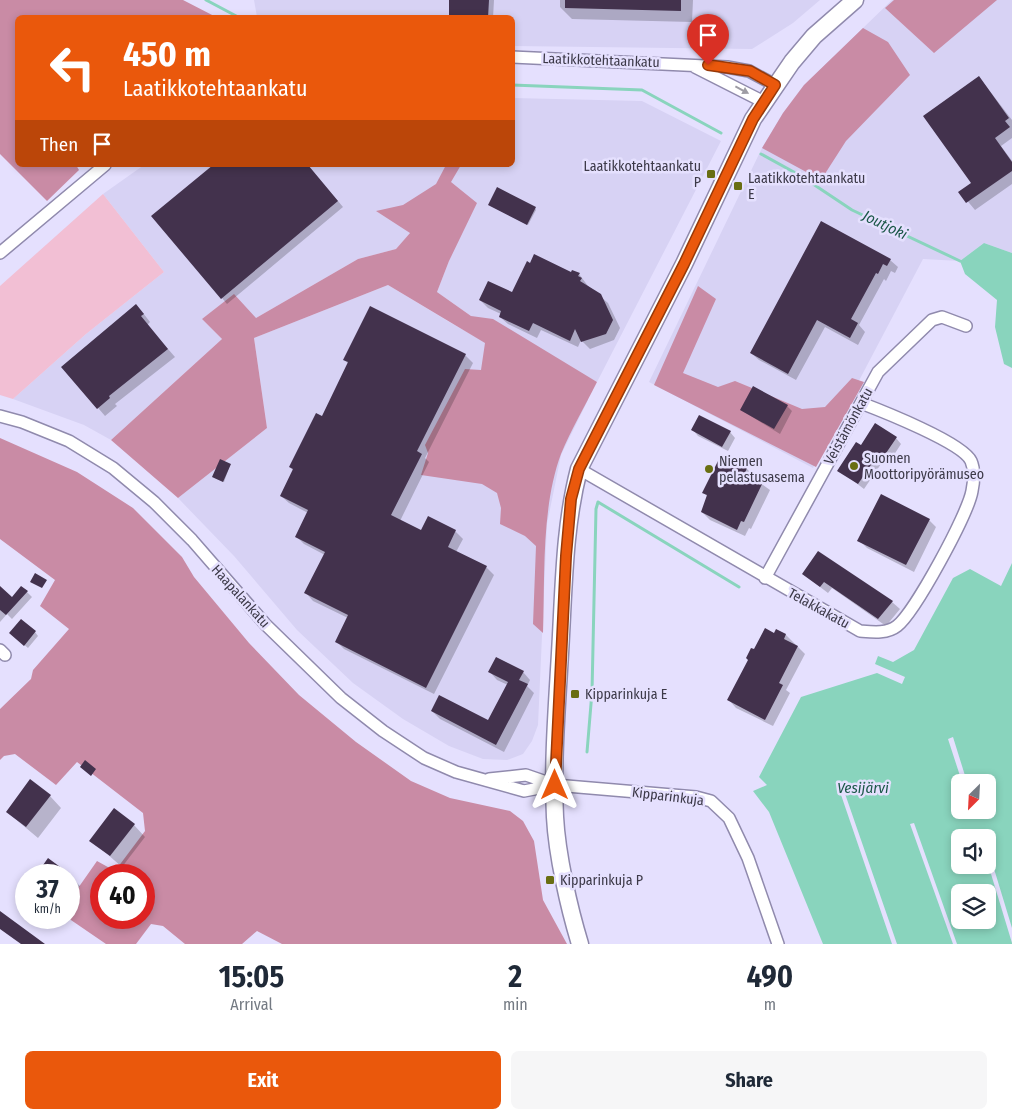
<!DOCTYPE html>
<meta charset="utf-8">
<style>
body{margin:0;font-family:"Fira Sans Condensed",sans-serif;background:#f6f6f7;color:#1f2937;height:100vh;display:flex;flex-direction:column;font-size:19px;white-space:nowrap}
*{box-sizing:border-box;margin:0}
p{font-size:16px;color:#747a83}
.icon{flex:none;width:28px;height:28px;fill:none;stroke:currentColor;stroke-width:2;stroke-linecap:round;stroke-linejoin:round}
.map{position:relative;height:944px;overflow:hidden}
.sheet{display:flex;flex-direction:column;background:#fff;flex:1}
.sheet>*{flex:none}
.hud{position:absolute;left:15px;top:15px;width:500px;height:152px;border-radius:8px;box-shadow:0 2px 8px #0003;background:#ea580c;color:#fff;overflow:hidden}
.needle{width:32px;rotate:204deg}
.fabs{position:absolute;left:951px;top:774px;display:grid;gap:10px}
.fabs a{display:grid;place-items:center;width:45px;height:45px;border-radius:8px;background:#fff;box-shadow:0 2px 8px #0003;font-size:25px}
.speed{position:absolute;left:15px;top:864px;display:flex;gap:10px;font-size:25px;font-weight:700;text-align:center}
.speed>*{display:grid;place-content:center;width:65px;height:65px;border-radius:50%;background:#fff;box-shadow:0 2px 8px #0003;line-height:1}
.speed small{font-size:12px;font-weight:400}
.speed .limit{border:8px solid #d22;background:#fff;color:#111}
.pin{position:absolute;display:grid;place-items:center;width:42px;height:42px;color:#fff;margin:-51px -21px;border-radius:50% 50% 50% 0;rotate:-45deg;box-shadow:0 0 5px #0007}
.pin .icon{rotate:45deg}
.me{position:absolute;width:55px;margin:-28px;rotate:0deg;stroke-linejoin:round;filter:drop-shadow(0 0 4px #0008)}
.turn{display:flex;align-items:center;gap:18px;height:105px;padding:0 25px;font-size:22px}
.turn .icon{width:65px;height:65px;stroke-width:2.5}
.turn b{display:block;font-size:35px;line-height:42px}
.then{display:flex;align-items:center;height:48px;padding:0 25px;background:#0003;gap:10px;font-size:19px}
.eta{display:flex;justify-content:space-evenly;align-items:center;height:85px;text-align:center}
.eta b{font-size:30px;font-weight:700;line-height:35px}
.button{display:flex;gap:10px;margin-top:auto;padding:10px 25px}
.button a{flex:1;height:58px;border-radius:8px;background:#ea580c;color:#fff;font-size:20px;font-weight:700;line-height:58px;text-align:center}
.button a+a{background:#f6f6f7;color:#1f2937}
.map>svg:first-child{display:block}
.built{fill:#d7d2f4}
.green{fill:#f2bfd4}
.forest{fill:#c98ba5;fill-rule:evenodd}
.water{fill:#89d4bd;fill-rule:evenodd}
.pier{fill:#e5e0fe}
.shadow{fill:#0003}
.lines{fill:none;stroke-linecap:round;stroke-linejoin:round}
.stream{stroke:#89d4bd;stroke-width:3}
.building{fill:#43324d}
.street-casing{stroke:#908aad;stroke-width:14}
.secondary-casing{stroke:#908aad;stroke-width:19}
.street{stroke:#fff;stroke-width:11}
.secondary{stroke:#fff;stroke-width:16}
.oneway{fill:#9e9ca4}
.route-casing{stroke:#983908;stroke-width:12}
.route{stroke:#ea580c;stroke-width:9}
.poi-dot{fill:#696e12;stroke:#e5e0fe;stroke-width:2}
.labels{text-anchor:middle;stroke-width:5;stroke-linejoin:round;paint-order:stroke}
.street-label{font-size:14px;fill:#3c3948;stroke:#e5e0fe}
.poi-label{font-size:14px;fill:#3c3948;stroke:#e5e0fe;text-anchor:start}
.water-label{font-size:15px;font-style:italic;fill:#1b5748;stroke:#e5e0fe}
</style>
<div class="map">
<svg width="1012" height="944" viewBox="0 0 1012 944">
<rect width="100%" height="100%" fill="#e5e0fe"/>
<path class="built" d="M254,0h566l-27,23 -41,26 -239,-3 -1,-28 -255,-1z
M892,0h120v253l-28,-10 -24,18 -37,-2 -110,209 -164,-86 113,-234 21,-35 21,-28z
M513,98l129,3 79,40 -124,241 -126,-66 -34,-24 12,-31 -9,-83 -30,55 -14,16 -38,10 -102,59 -54,1 20,20 -111,101 -27,-15 -71,-26 73,-65 78,-62 -61,-78 41,-29h368z
M388,285l63,38 137,77 -27,55 -14,69 -9,201 -6,16 -9,13 -16,6 -24,-1 -34,-13 -46,-27 -50,-36 -56,-53 -63,-74 -56,-58 89,-70 -13,-90z"/>
<path class="green" d="M103,194l61,78 -78,62 -73,65 -13,-4v-109z"/>
<path class="forest" d="M0,0h183l33,17 -198,1v147h58l3,5 -32,31 -47,-47z
M894,0h103l-63,53 -49,-45z
M863,28l25,14 22,33 -64,66 -25,39 -59,-32 21,-35 21,-28z
M446,165h15l-10,17 26,21 -28,58 -12,31 34,24 22,3 104,63c-12,24 -26,48 -36,72 -20,54 -16,123 -18,179l-10,-9 3,-78 -11,-10 -25,-12 1,-16 -4,-15 -15,-9 -61,-9 7,-22 -3,-8 40,-76 16,1 4,-27 -97,-58 -134,53 13,90 -89,70 -67,-58 111,-101 -20,-20 32,-25 22,24 102,-59 38,-10 14,-16 -34,-22 27,-6 33,-21z
M698,286l18,13 -33,74 35,14 17,-6 67,28 23,-2 27,-29 12,4 -48,85 -162,-82z
M0,438l77,34 56,36 49,49 12,20 55,66 50,52 57,47 55,39 39,17 60,13 13,10 11,20 9,59 24,44h-285l-25,-13 -15,13h-57l-22,-18 -12,-2 -15,20h-30l-38,-26 1,-17 28,-40 18,10 30,-40 -2,-18 -66,-51 -21,23 -41,-31 -11,2 -4,4v-51l31,-30 2,-9 36,-41 -29,-23 15,-26 -55,-41zM101,875h43v43h-43z"/>
<path class="water" d="M984,243l28,10v115l-8,-4 -9,-37 2,-27 -32,-26 -5,-13z
M1012,563v381h-189l-54,-132 -16,-21 14,-6 -8,-8 42,-80 76,-24 25,11 3,-7 -30,-13 3,-8 15,6 21,-12 39,-72 17,-9 31,17zM960,782h28v28h-28zM960,838h28v27h-28zM960,892h28v28h-28z"/>
<path class="pier" d="M953,737l14,45h-5l-14,-43z
M842,785l55,159h-5l-54,-158z
M914,823l43,121h-4l-43,-120z
M988,849l24,79v15l-24,-79z"/>
<path class="shadow" d="M450,0h44l-1,18h-49l6,-2z
M560,0h133l-1,22 -120,-3 -12,-12z
M330,16l31,1 1,1h-32z
M979,77l33,43v18l-11,8 11,15v23l-37,26 -15,-18 12,-9z
M215,165h93l35,42 -116,97 -5,-6z
M491,206l44,2 1,2 -8,15z
M821,223l69,37 8,7 -3,6 -4,-2 -5,10 -2,-2 -25,46 6,7 -7,13 -33,-18 -29,53 -37,-20 -8,-7z
M571,274h8l9,12 20,17 12,25 -6,12 -24,9 -9,-9 -3,7 -37,-17 -4,8 -29,-14 -8,-7 1,-3 -13,-6 -8,-8 33,-6z
M143,313l7,9 -3,3 28,32 -60,47 2,2 -12,10 -42,-49z
M465,355l8,8 -48,95 4,4 -29,59 22,11 33,-1 8,8 -7,13 30,15 8,8 -60,119 -90,-45 -8,-8 12,-23 -35,-17 -7,-8 19,-38 -21,-11 -7,-7 11,-24 -19,-10 -8,-7 13,-25 -4,-4 32,-50 27,-53 -5,-4z
M787,406l5,5 -12,23 -39,-24z
M693,430l37,2 5,6 -7,13 -30,-15z
M896,438l5,6 -13,20 -5,-3 -19,28 -25,-19 22,-23z
M230,465l-6,17 -9,-4z
M747,469l7,7 -1,2 17,12 -19,39 -2,-1 -4,8 -35,-16 -8,-8 6,-15 -4,-4z
M929,520l7,7 -22,45 -47,-24 -8,-8z
M803,574l89,28 8,7 -14,17 -54,-38 -4,5z
M22,587l10,10 -20,22 -5,-5 -7,8v-29l12,5z
M777,631l9,4 19,19 -19,36 4,3 -17,33 -37,-18 -7,-8 26,-49z
M35,632l3,4 -10,12 -14,-12z
M490,672h33l7,8 -3,6 7,7 -30,59 -64,-33 -8,-8 57,11 19,-37 -11,-5z
M50,796l11,12 -23,30 -31,-26z
M134,825l11,12 -23,30 -31,-27z
M69,875l11,11 -11,15z"/>
<g class="lines">
<path class="stream" d="M206,0l34,18
M512,85l130,5 79,43
M761,154l40,22 51,34 108,51
M587,752l5,-60 4,-183 2,-7 141,85"/>
</g>
<path class="building" d="M449,0h40l-1,18h-39z
M565,0h116v11l-116,-3z
M979,76l30,42 -4,3 5,6 -15,11 17,24v9l-46,32 -8,-11 13,-9 -48,-67z
M213,165h95l30,36 -117,98 -70,-83z
M497,187l39,20 -9,18 -39,-20z
M821,221l70,38 -4,7 -4,-2 -5,10 -2,-1 -25,46 7,4 -8,15 -33,-18 -29,54 -38,-21z
M534,254l37,18 1,-2 8,3 -2,3 4,2 -2,3 21,13 12,26 -7,14 -25,8 -6,-13 -5,12 -37,-18 -4,8 -30,-14 2,-6 -22,-11 9,-19 24,11 15,-31 3,2z
M136,304l8,10 -3,2 27,33 -59,47 1,2 -13,11 -36,-42z
M370,306l96,48 -49,97 5,3 -31,61 30,15 7,-14 28,14 -8,17 39,19 -61,122 -91,-46 13,-27 -44,-22 21,-41 -30,-15 13,-27 -28,-14 13,-27 -4,-2 27,-54 6,3 26,-54 -5,-2z
M753,386l35,19 -14,24 -34,-19z
M699,415l32,16 -9,16 -31,-17z
M875,423l22,14 -15,22 -5,-3 -19,28 -21,-13 19,-29 5,3z
M721,455l26,13 -2,5 18,9 -19,40 -3,-1 -4,9 -36,-18 6,-17 -5,-2z
M220,459l11,5 -8,18 -11,-5z
M881,494l49,25 -24,46 -49,-24z
M818,551l75,50 -15,18 -54,-37 -4,5 -18,-13z
M35,573l12,7 -5,8 -12,-6z
M0,586l12,11 9,-11 7,5 -22,24 -6,-5z
M21,619l15,12 -12,15 -15,-13z
M765,628l9,5 2,-4 10,5 -2,5 14,7 -19,37 4,2 -18,35 -38,-20 21,-40 -2,-2 5,-10 3,1z
M496,657l28,14 -5,9 9,4 -32,61 -65,-34 8,-16 49,25 20,-38 -20,-10z
M85,760l11,9 -5,7 -11,-9z
M30,779l21,16 -25,32 -20,-15z
M114,808l21,16 -25,32 -21,-15z
M48,858l23,17h-35z
M0,911l45,33h-24l-21,-15z"/>
<g class="lines">
<g class="street-casing">
<path id="street" d="M512,57l215,10 22,4 26,14
M695,67l69,35
M0,253l105,-88
M0,416l22,6 47,19 44,27 41,34 38,38 74,85 75,73 42,33 41,27 32,14 68,19 31,-6
M579,469l281,162c12,1 27,3 37,-5 18,-14 71,-112 75,-135 2,-10 3,-21 -1,-30 -8,-18 -89,-50 -110,-58
M765,578l113,-206 54,-52 10,-3 24,9
M0,650l5,5
M489,779l37,-4 29,10 141,12 15,4 18,17 19,40 30,86"/>
</g>
<g class="secondary-casing">
<path id="secondary" d="M580,944c-11,-36 -23,-89 -25,-127 -3,-60 3,-122 6,-182 3,-56 4,-112 18,-166l105,-205 69,-145 39,-57 22,-26 41,-36"/>
</g>
<use href="#street" class="street"/>
<use href="#secondary" class="secondary"/>
</g>
<defs><path id="oneway-solid" d="M-6-.8H1V-3.2L6.5 0L1 3.2V.8H-6Z" transform="scale(1.25)"/></defs>
<use class="oneway" href="#oneway-solid" transform="translate(742 90) rotate(28)"/>
<g class="lines">
<g class="route-casing">
<path id="route" d="M555,785l11,-229 5,-57 8,-30 105,-205 69,-145 22,-34 -25,-14 -42,-6"/>
</g>
<use href="#route" class="route"/>
</g>
<g class="poi-dot">
<rect x="706" y="169" width="10" height="10" rx="2.5"/>
<rect x="733" y="181" width="10" height="10" rx="2.5"/>
<circle cx="854" cy="466" r="5"/>
<circle cx="709" cy="469" r="5"/>
<rect x="570" y="689" width="10" height="10" rx="2.5"/>
<rect x="545" y="875" width="10" height="10" rx="2.5"/>
</g>
<g class="labels">
<g class="street-label">
<text transform="translate(601 60) rotate(2)" y="5">Laatikkotehtaankatu</text>
<text transform="translate(848 426) rotate(-61)" y="5">Veistämönkatu</text>
<text transform="translate(241 596) rotate(48)" y="5">Haapalankatu</text>
<text transform="translate(819 608) rotate(29)" y="5">Telakkakatu</text>
<text transform="translate(668 796) rotate(7)" y="5">Kipparinkuja</text>
</g>
<g class="poi-label">
<text x="701" y="171" text-anchor="end">Laatikkotehtaankatu<tspan x="701" dy="16">P</tspan></text>
<text x="748" y="183">Laatikkotehtaankatu<tspan x="748" dy="16">E</tspan></text>
<text x="864" y="463">Suomen<tspan x="864" dy="16">Moottoripyörämuseo</tspan></text>
<text x="719" y="466">Niemen<tspan x="719" dy="16">pelastusasema</tspan></text>
<text x="585" y="699">Kipparinkuja E</text>
<text x="560" y="885">Kipparinkuja P</text>
</g>
<g class="water-label">
<text transform="translate(885 225) rotate(26)" y="5">Joutjoki</text>
<text x="863" y="793">Vesijärvi</text>
</g>
</g>
</svg>
<div class="fabs">
<a><svg class="needle" viewBox="-14 -14 28 28"><path d="M0-13l5 13h-10z" fill="#e53935"/><path d="M0 13l5-13h-10z" fill="#747a83"/></svg></a>
<a><svg class="icon" aria-label="sound" viewBox="0 0 24 24"><path d="M4 9h4l5-4v14l-5-4H4zM17 9q2 3 0 6"/></svg></a>
<a><svg class="icon" aria-label="layers" viewBox="0 0 24 24"><path d="M12 4l9 5-9 5-9-5zM3 14l9 5 9-5"/></svg></a>
</div>
<div class="speed"><div>37<small>km/h</small></div><div class="limit">40</div></div>
<div class="pin" style="left:708px;top:65px;background:#d93025"><svg class="icon" aria-label="arrive" viewBox="0 0 24 24"><path d="M6 21V4h12l-3 4 3 4H6"/></svg></div>
<svg class="me" style="left:555px;top:785px" viewBox="-20 -20 40 40"><path d="M0-17L14 15 0 8-14 15z" fill="#ea580c" stroke="#fff" stroke-width="4"/></svg>
<div class="hud">
<div class="turn"><svg class="icon" aria-label="left" viewBox="0 0 24 24"><path d="M17 20v-9H6M10 6l-5 5 5 5"/></svg><div><b>450 m</b>Laatikkotehtaankatu</div></div>
<div class="then">Then<svg class="icon" aria-label="arrive" viewBox="0 0 24 24"><path d="M6 21V4h12l-3 4 3 4H6"/></svg></div>
</div>
</div>
<section class="sheet">
<div class="eta">
<div><b>15:05</b><p>Arrival</p></div>
<div><b>2</b><p>min</p></div>
<div><b>490</b><p>m</p></div>
</div>
<div class="button"><a>Exit</a><a>Share</a></div>
</section>
